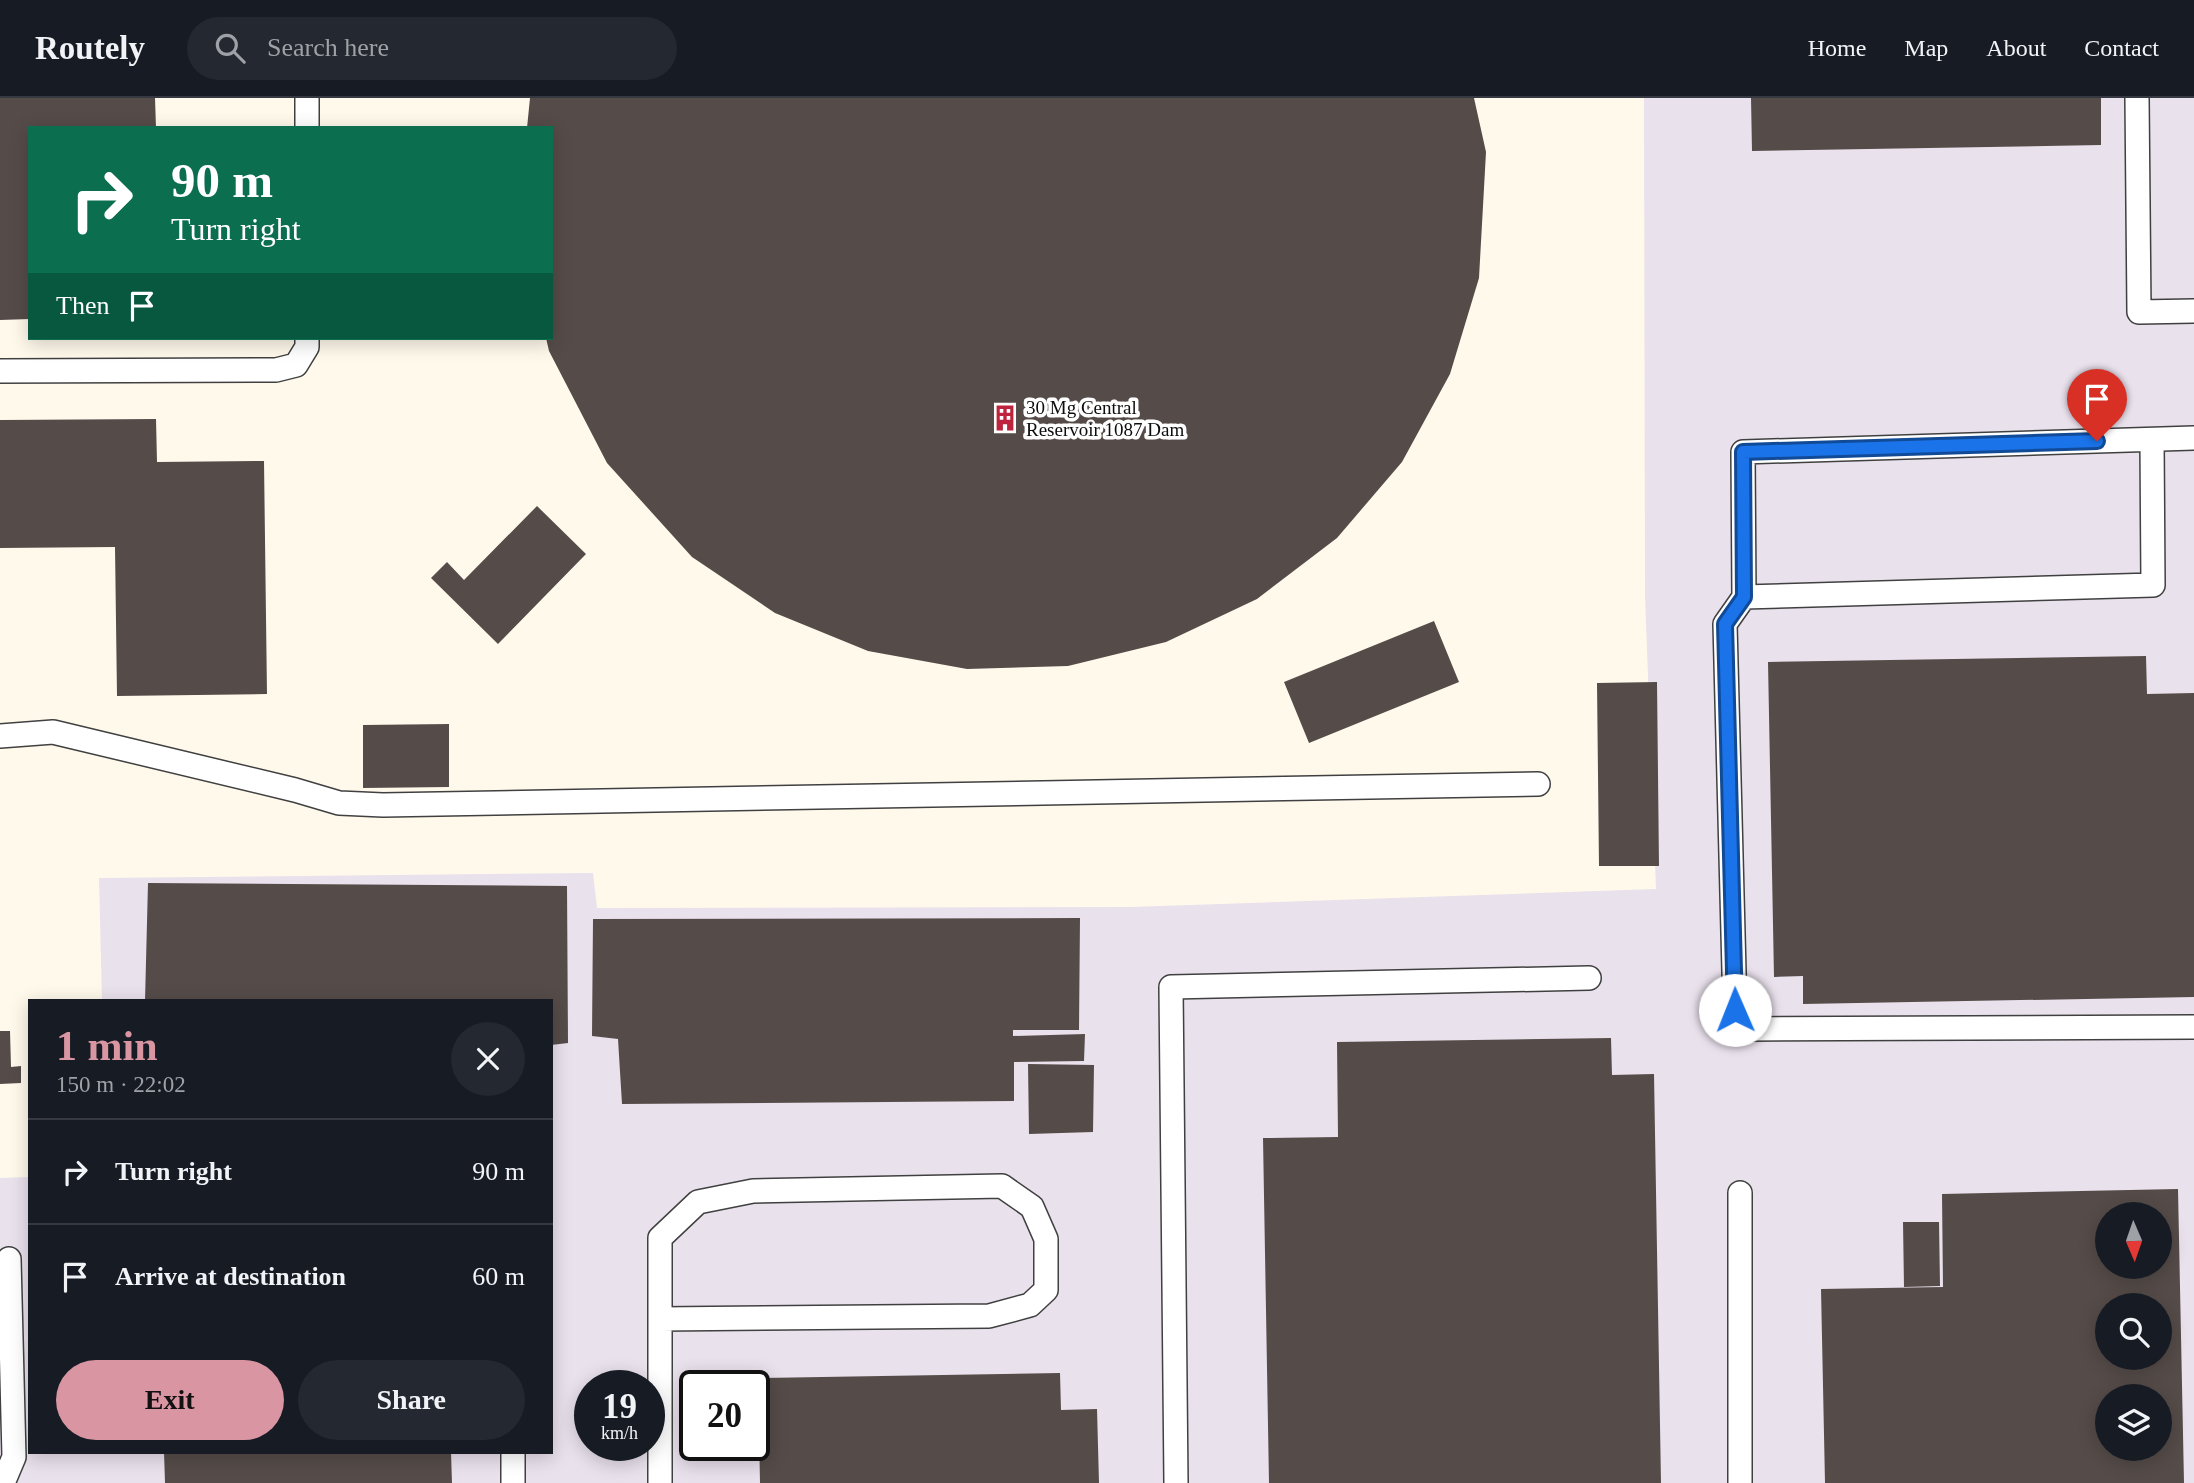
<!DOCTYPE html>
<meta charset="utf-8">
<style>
body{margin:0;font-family:Georgia,serif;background:#242831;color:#f1f3f6;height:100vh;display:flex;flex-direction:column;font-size:26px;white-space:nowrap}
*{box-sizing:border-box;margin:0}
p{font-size:23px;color:#9ea1a6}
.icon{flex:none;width:38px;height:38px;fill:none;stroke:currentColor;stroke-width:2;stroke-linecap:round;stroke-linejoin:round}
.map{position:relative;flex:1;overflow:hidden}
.drawer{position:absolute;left:28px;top:901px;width:525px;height:455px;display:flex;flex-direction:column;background:#171b24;border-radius:0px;box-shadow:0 4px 18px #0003}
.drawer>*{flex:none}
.banner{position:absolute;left:28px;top:28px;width:525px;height:214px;border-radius:0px;box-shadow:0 4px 18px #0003;background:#0b6e4f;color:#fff;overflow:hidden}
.needle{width:46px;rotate:178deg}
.tools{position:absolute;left:2095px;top:1104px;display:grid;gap:14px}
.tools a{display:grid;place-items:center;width:77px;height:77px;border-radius:50%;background:#171b24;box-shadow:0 4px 18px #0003;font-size:35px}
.speed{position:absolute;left:574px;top:1272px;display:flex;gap:14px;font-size:35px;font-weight:700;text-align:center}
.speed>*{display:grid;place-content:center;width:91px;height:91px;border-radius:50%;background:#171b24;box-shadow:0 4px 18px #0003;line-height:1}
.speed small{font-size:18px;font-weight:400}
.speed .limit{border:4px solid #111;border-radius:10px;background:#fff;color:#111}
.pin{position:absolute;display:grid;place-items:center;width:60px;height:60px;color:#fff;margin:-72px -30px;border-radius:50% 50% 50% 0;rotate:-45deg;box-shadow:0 0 7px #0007}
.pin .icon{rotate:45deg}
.me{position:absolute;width:77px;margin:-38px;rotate:359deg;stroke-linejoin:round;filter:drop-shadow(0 0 5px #0008)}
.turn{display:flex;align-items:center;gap:24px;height:147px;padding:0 28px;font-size:32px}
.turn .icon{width:91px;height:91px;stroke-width:2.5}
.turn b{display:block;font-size:49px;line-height:60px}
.then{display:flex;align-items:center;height:66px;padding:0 28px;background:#0003;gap:14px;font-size:26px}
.round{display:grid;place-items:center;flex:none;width:74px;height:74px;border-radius:37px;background:#242831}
.summary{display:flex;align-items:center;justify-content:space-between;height:119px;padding:0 28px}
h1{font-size:42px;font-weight:700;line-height:52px;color:#da95a3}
.cta{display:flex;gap:14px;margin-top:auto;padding:14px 28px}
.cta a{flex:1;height:80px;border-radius:42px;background:#da95a3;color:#111;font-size:28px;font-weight:700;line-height:80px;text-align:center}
.cta a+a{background:#242831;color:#f1f3f6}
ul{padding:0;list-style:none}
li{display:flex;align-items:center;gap:21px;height:105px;padding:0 28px;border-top:2px solid #363941}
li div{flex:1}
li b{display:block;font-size:26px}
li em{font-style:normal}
header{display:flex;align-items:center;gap:42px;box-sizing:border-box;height:98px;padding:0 35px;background:#171b24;border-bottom:2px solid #363941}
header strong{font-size:33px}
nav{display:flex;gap:38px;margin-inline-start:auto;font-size:24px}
.search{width:490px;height:63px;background:#242831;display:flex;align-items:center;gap:18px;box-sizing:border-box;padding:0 24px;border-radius:38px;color:#9ea1a6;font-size:26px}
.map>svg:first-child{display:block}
.industrial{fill:#e9e1ec;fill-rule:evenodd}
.building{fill:#554c49;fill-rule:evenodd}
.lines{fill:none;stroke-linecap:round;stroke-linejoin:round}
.service-casing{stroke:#404040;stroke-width:26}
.service{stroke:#fff;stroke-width:23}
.route-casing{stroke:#114b97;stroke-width:18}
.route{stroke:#1a73e8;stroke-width:12}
.labels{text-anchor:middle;stroke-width:7;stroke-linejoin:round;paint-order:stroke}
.poi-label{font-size:19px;fill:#0d0d0d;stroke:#fff;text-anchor:start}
</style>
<header>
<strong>Routely</strong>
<div class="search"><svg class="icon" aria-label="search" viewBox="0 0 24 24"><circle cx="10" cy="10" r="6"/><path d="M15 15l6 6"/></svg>Search here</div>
<nav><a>Home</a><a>Map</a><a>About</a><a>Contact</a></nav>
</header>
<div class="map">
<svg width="2194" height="1385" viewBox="0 0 2194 1385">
<rect width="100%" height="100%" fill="#fff9ec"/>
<path class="industrial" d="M1644,0h550v1385h-2194v-305l30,-1v275h521v-451h-449l-3,-123 494,-5 4,35 534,-1 525,-18 -11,-293zM2107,1116h53v53h-53zM2107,1208h53v52h-53zM590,1288h59v60h-59zM695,1288h59v60h-59zM2107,1298h53v53h-53z"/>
<path class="building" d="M0,0h155l1,30h-126v191l-30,1z
M530,0h944l12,54 -7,126 -29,96 -48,88 -65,76 -80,61 -91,43 -98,24 -101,3 -99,-18 -93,-38 -83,-56 -85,-94 -58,-112 -3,-13h5v-210h-24z
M1751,0h350v47l-349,6z
M156,321l1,43 107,-1 3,233 -150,2 -2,-149 -115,1v-128z
M537,408l49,48 -88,90 -67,-66 16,-16 17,18z
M1434,523l25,61 -150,61 -25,-61z
M2146,558l1,38 47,-1v304l-391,7v-28l-29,1 -6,-315z
M1657,584l2,184h-60l-2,-183z
M449,626v63l-86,1v-63z
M148,785l419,3 1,157 -17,2v-44h-406z
M1080,820l-1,112h-66v6l72,-2 -1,27 -70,1v39l-392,3 -4,-65 -26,-3 1,-117z
M0,933h10l1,36 10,-1v17l-21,1z
M1611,940l1,37 42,-1 7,409h-392l-6,-345 75,-1 -1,-95z
M1028,966l66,1 -1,67 -64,2z
M2178,1091l6,294h-359l-4,-194 122,-2 -1,-93zM2107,1116h53v53h-53zM2107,1208h53v52h-53zM2107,1298h53v53h-53z
M1903,1124h36l1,64 -36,1z
M1060,1275l1,37 36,-1 2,74h-339l-2,-105z
M164,1354h287l1,31h-287z"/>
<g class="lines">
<g class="service-casing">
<path id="service" d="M2137,0l2,214 55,-1
M307,30v-30
M0,273l276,-1 20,-5 11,-18v-9
M2152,342l1,145 -409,12 -1,-145 451,-14
M1744,499l-19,27 10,386 15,19 444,-2
M0,638l53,-4 242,58 44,13 44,2 1155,-21
M660,1221l329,-3 41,-11 16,-15v-51l-14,-32 -30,-21 -249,5 -55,11 -38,36v245
M513,1354v31
M3,1385l11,-26 -5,-198
M1176,1385l-5,-496 418,-9
M1740,1385v-290"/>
</g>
<use href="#service" class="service"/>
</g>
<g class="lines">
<g class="route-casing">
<path id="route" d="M1735,912l-10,-386 19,-27 -1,-145 354,-11"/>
</g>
<use href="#route" class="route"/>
</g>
<defs>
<g id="building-bare" transform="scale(2.1)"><path d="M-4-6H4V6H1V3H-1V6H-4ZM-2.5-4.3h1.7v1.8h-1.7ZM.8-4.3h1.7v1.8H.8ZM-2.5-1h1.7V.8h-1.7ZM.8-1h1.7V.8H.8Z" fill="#be233d" stroke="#fff" stroke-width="2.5" paint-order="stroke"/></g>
</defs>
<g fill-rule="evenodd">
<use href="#building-bare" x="1005" y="320"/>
</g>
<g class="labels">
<g class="poi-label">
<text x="1026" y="316">30 Mg Central<tspan x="1026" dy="22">Reservoir 1087 Dam</tspan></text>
</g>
</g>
</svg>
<div class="tools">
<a><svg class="needle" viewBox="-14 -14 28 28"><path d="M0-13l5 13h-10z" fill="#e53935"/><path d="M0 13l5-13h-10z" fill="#9ea1a6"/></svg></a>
<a><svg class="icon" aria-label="search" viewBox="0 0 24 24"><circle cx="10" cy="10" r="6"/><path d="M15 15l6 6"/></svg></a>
<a><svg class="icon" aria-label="layers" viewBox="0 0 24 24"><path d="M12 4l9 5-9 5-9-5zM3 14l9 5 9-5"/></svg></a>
</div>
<div class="speed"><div>19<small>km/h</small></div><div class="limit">20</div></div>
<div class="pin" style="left:2097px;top:343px;background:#d93025"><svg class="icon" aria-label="arrive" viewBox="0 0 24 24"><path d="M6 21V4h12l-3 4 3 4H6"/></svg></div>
<svg class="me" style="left:1735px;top:912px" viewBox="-20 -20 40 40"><circle r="19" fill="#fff"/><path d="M0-13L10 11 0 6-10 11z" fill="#1a73e8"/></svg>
<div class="banner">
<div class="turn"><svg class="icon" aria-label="right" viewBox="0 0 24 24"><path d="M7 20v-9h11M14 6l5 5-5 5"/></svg><div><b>90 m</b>Turn right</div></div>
<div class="then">Then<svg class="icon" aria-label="arrive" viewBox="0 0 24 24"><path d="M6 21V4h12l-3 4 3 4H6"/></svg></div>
</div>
<section class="drawer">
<div class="summary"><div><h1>1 min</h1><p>150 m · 22:02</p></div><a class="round"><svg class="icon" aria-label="close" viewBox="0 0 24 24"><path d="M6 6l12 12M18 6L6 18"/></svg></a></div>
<ul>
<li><svg class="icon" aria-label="right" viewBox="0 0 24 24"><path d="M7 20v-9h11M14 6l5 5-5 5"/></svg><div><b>Turn right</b></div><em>90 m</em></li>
<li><svg class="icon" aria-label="arrive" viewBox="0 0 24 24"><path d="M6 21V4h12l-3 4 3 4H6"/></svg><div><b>Arrive at destination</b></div><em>60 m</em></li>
</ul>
<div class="cta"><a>Exit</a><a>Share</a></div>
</section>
</div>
